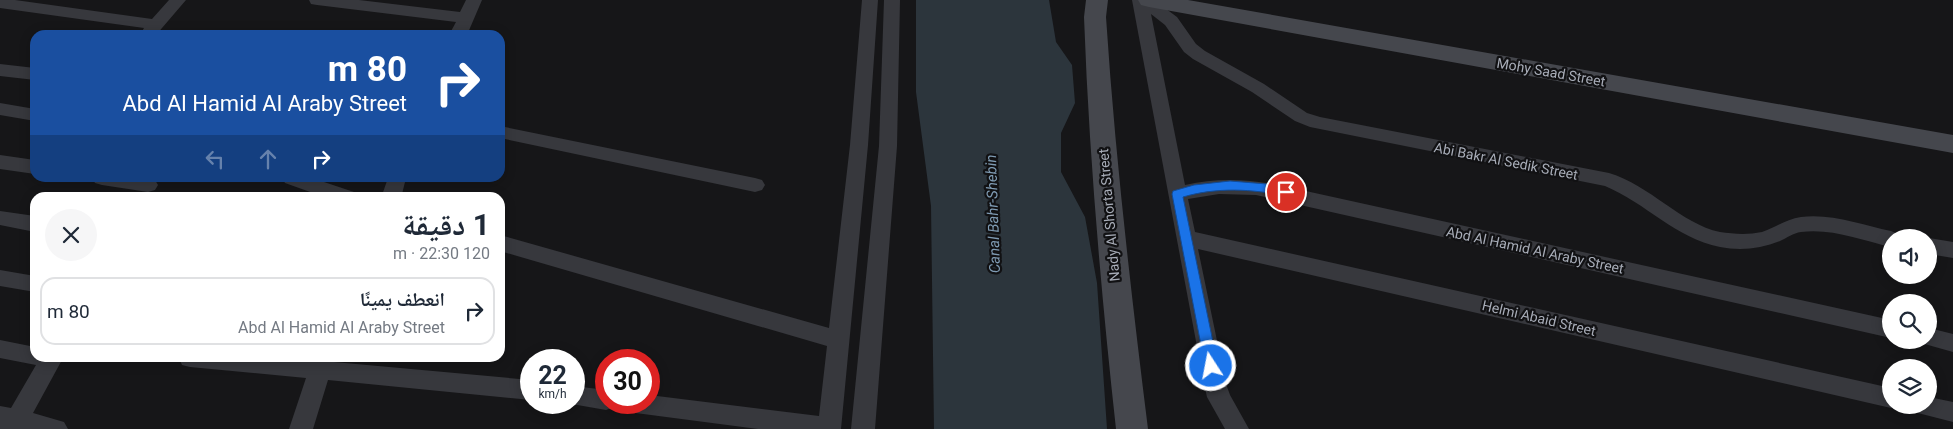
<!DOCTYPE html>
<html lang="ar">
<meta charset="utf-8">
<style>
body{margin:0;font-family:Roboto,"Noto Naskh Arabic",sans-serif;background:#f6f6f7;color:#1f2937;direction:rtl;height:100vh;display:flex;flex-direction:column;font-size:19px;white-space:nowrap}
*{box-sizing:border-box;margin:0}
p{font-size:16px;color:#747a83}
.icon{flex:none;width:28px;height:28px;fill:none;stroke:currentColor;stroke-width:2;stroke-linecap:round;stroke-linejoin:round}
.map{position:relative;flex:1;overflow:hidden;direction:ltr}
.sheet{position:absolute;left:30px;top:192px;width:475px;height:170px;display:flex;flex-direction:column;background:#fff;border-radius:15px;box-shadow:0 2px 12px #0003;direction:rtl}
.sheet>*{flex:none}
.top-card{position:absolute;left:30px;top:30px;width:475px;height:152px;border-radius:15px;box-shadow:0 2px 12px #0003;direction:rtl;background:#1a4fa0;color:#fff;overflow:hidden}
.controls{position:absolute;left:1882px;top:229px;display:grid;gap:10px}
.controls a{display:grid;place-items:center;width:55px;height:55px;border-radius:50%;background:#fff;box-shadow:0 2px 12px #0003;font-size:25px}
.speed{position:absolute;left:520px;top:349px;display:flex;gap:10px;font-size:25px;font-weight:700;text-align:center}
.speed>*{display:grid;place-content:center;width:65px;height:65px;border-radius:50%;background:#fff;box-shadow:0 2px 12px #0003;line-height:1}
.speed small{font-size:12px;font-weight:400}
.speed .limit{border:8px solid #d22;background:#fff;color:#111}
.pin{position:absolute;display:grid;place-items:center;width:42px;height:42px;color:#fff;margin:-21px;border:2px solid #fff;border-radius:50%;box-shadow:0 1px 5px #0007}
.me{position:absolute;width:55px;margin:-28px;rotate:349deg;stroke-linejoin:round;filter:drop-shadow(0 0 4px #0008)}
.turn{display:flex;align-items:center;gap:18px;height:105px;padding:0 15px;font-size:22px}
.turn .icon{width:65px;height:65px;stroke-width:2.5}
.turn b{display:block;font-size:35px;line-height:42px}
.lanes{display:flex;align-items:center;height:48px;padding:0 15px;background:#0003;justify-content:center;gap:25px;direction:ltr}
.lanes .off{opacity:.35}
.round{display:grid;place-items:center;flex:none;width:52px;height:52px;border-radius:26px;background:#f6f6f7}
.head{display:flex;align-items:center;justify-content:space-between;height:85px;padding:0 15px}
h1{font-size:30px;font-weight:700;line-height:38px}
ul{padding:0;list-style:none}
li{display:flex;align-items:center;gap:15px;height:68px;margin:0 10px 8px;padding:0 5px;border:2px solid #e0e1e3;border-radius:15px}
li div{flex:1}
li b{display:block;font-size:19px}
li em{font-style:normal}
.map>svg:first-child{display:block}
.water{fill:#2c353c}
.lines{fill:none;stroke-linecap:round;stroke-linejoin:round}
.street{fill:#37383d;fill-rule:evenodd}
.secondary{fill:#45474d;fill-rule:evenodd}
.route{fill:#1a73e8;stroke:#114b97}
.labels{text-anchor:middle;stroke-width:4.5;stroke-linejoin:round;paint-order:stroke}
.street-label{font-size:14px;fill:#a8adb8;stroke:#111113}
.water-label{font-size:15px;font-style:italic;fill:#7f9bb3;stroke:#111113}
</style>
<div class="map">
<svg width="1953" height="429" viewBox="0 0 1953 429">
<rect width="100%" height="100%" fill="#161618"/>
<path class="water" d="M916,0h133l7,42 16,23 3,38 -14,30v39l24,45 12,66 10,146h-173l-3,-223 -15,-114z"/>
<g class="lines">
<path class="street" d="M0,0h15l137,19 17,-19h17l-30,35h-16l4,-7 -144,-20z
M309,0h50l101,12 6,-12h16l-15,35h-18l7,-13 -139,-17 -6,-1z
M862,0h16l-10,145 -27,284h-83l-130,-17 -8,-3 -3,-7h32v-7l170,21 8,-70 -327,-95v-16l329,93 21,-183z
M884,0h16l-3,146 -22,283h-24l28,-283z
M1132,0h22l23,17 19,27 9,7 59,33 43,29 13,4 289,56c41,12 72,51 111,59 13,2 28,3 42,0 13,-4 24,-13 39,-15 30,-4 61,8 90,14l7,3 2,4h-9v9c-29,-7 -60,-19 -90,-15 -8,1 -14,6 -21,9 -20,8 -40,10 -60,6 -45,-9 -74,-44 -115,-61l-295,-59 -15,-6 -43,-29 -59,-33 -9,-7 -19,-27 -14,-11 34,171c30,-7 58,-6 89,-1l617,136v18l-635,-143 -37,-1 -31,5 7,33 696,156v17h8l-8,3 -693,-159 28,135 4,11 19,34h-24l-18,-32 -3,-13z
M0,64l35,4v12l-35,-4z
M0,103l35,6v12l-35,-6z
M500,126l255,52 7,2 3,5 -3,5 -7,2 -255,-54z
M0,155l35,5v14l-35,-5z
M92,178h53l10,2 3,5 -3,5 -7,2 -46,-7 -7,-2z
M282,178h30l45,15 3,5h-33l-42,-15z
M388,178h18l-5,20h-20z
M0,211l35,5v16l-35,-7z
M1929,238l24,4v16l-24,-4z
M0,270l35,6v16l-35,-6z
M1929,328l24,6v18l-32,-9 -2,-3h10z
M0,340l35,7v11h28l-30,55 31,9 4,7h-68v-23l11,2 25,-43 -36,-7z
M179,358h110l23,2 1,-2h22l-1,4 197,18v20l-203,-20 -15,49h-24l17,-51 -116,-11 -8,-2z
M574,386l32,4v12h10l-2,5 -8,3 -40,-7 8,-1z
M1929,397l24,5v20l-39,-10 -4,-7h19z"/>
<path class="secondary" d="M1086,0h22l-2,17c9,138 25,275 42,412h-32c-15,-137 -27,-274 -32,-412z
M1138,0h50l765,135v18l-804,-146 -8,-2z"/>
</g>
<path class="route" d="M1230,181l37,3 23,5 2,3 -6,4c-34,-7 -69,-9 -103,1l35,169 -2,4 -5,1 -4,-1 -2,-4 -33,-172 1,-3 21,-6z"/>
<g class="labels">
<g class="street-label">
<text transform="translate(1551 72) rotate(10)" y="5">Mohy Saad Street</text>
<text transform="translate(1506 161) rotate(11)" y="5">Abi Bakr Al Sedik Street</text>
<text transform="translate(1109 215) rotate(-95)" y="5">Nady Al Shorta Street</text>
<text transform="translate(1535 250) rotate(12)" y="5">Abd Al Hamid Al Araby Street</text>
<text transform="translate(1539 318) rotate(13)" y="5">Helmi Abaid Street</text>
</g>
<g class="water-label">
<text transform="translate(993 214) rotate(-92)" y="5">Canal Bahr-Shebin</text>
</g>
</g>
</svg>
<div class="controls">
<a><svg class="icon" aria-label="sound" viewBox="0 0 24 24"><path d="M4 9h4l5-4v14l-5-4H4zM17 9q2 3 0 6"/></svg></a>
<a><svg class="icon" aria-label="search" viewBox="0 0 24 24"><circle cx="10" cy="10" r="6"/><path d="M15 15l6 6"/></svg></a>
<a><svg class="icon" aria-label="layers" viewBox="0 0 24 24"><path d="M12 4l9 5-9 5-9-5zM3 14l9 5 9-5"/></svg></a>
</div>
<div class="speed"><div>22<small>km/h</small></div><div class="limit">30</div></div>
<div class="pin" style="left:1286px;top:192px;background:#d93025"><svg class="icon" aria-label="arrive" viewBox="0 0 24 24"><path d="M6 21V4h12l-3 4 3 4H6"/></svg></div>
<svg class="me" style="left:1211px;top:366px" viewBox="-20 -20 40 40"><circle r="17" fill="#1a73e8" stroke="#fff" stroke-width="3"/><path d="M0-11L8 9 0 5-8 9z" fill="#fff"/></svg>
<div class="top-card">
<div class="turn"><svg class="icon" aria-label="right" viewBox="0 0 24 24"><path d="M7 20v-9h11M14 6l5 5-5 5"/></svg><div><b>80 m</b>Abd Al Hamid Al Araby Street</div></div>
<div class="lanes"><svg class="icon off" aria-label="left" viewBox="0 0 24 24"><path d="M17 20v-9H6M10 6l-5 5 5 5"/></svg><svg class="icon off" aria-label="ahead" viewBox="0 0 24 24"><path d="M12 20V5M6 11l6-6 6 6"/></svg><svg class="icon" aria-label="right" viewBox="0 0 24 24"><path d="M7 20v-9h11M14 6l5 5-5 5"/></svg></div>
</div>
<section class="sheet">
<div class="head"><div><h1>1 دقيقة</h1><p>120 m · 22:30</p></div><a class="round"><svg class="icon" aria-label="close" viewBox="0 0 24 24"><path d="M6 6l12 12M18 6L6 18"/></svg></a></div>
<ul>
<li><svg class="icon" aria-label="right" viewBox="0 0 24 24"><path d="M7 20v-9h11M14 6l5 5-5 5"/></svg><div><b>انعطف يمينًا</b><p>Abd Al Hamid Al Araby Street</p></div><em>80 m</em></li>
</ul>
</section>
</div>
